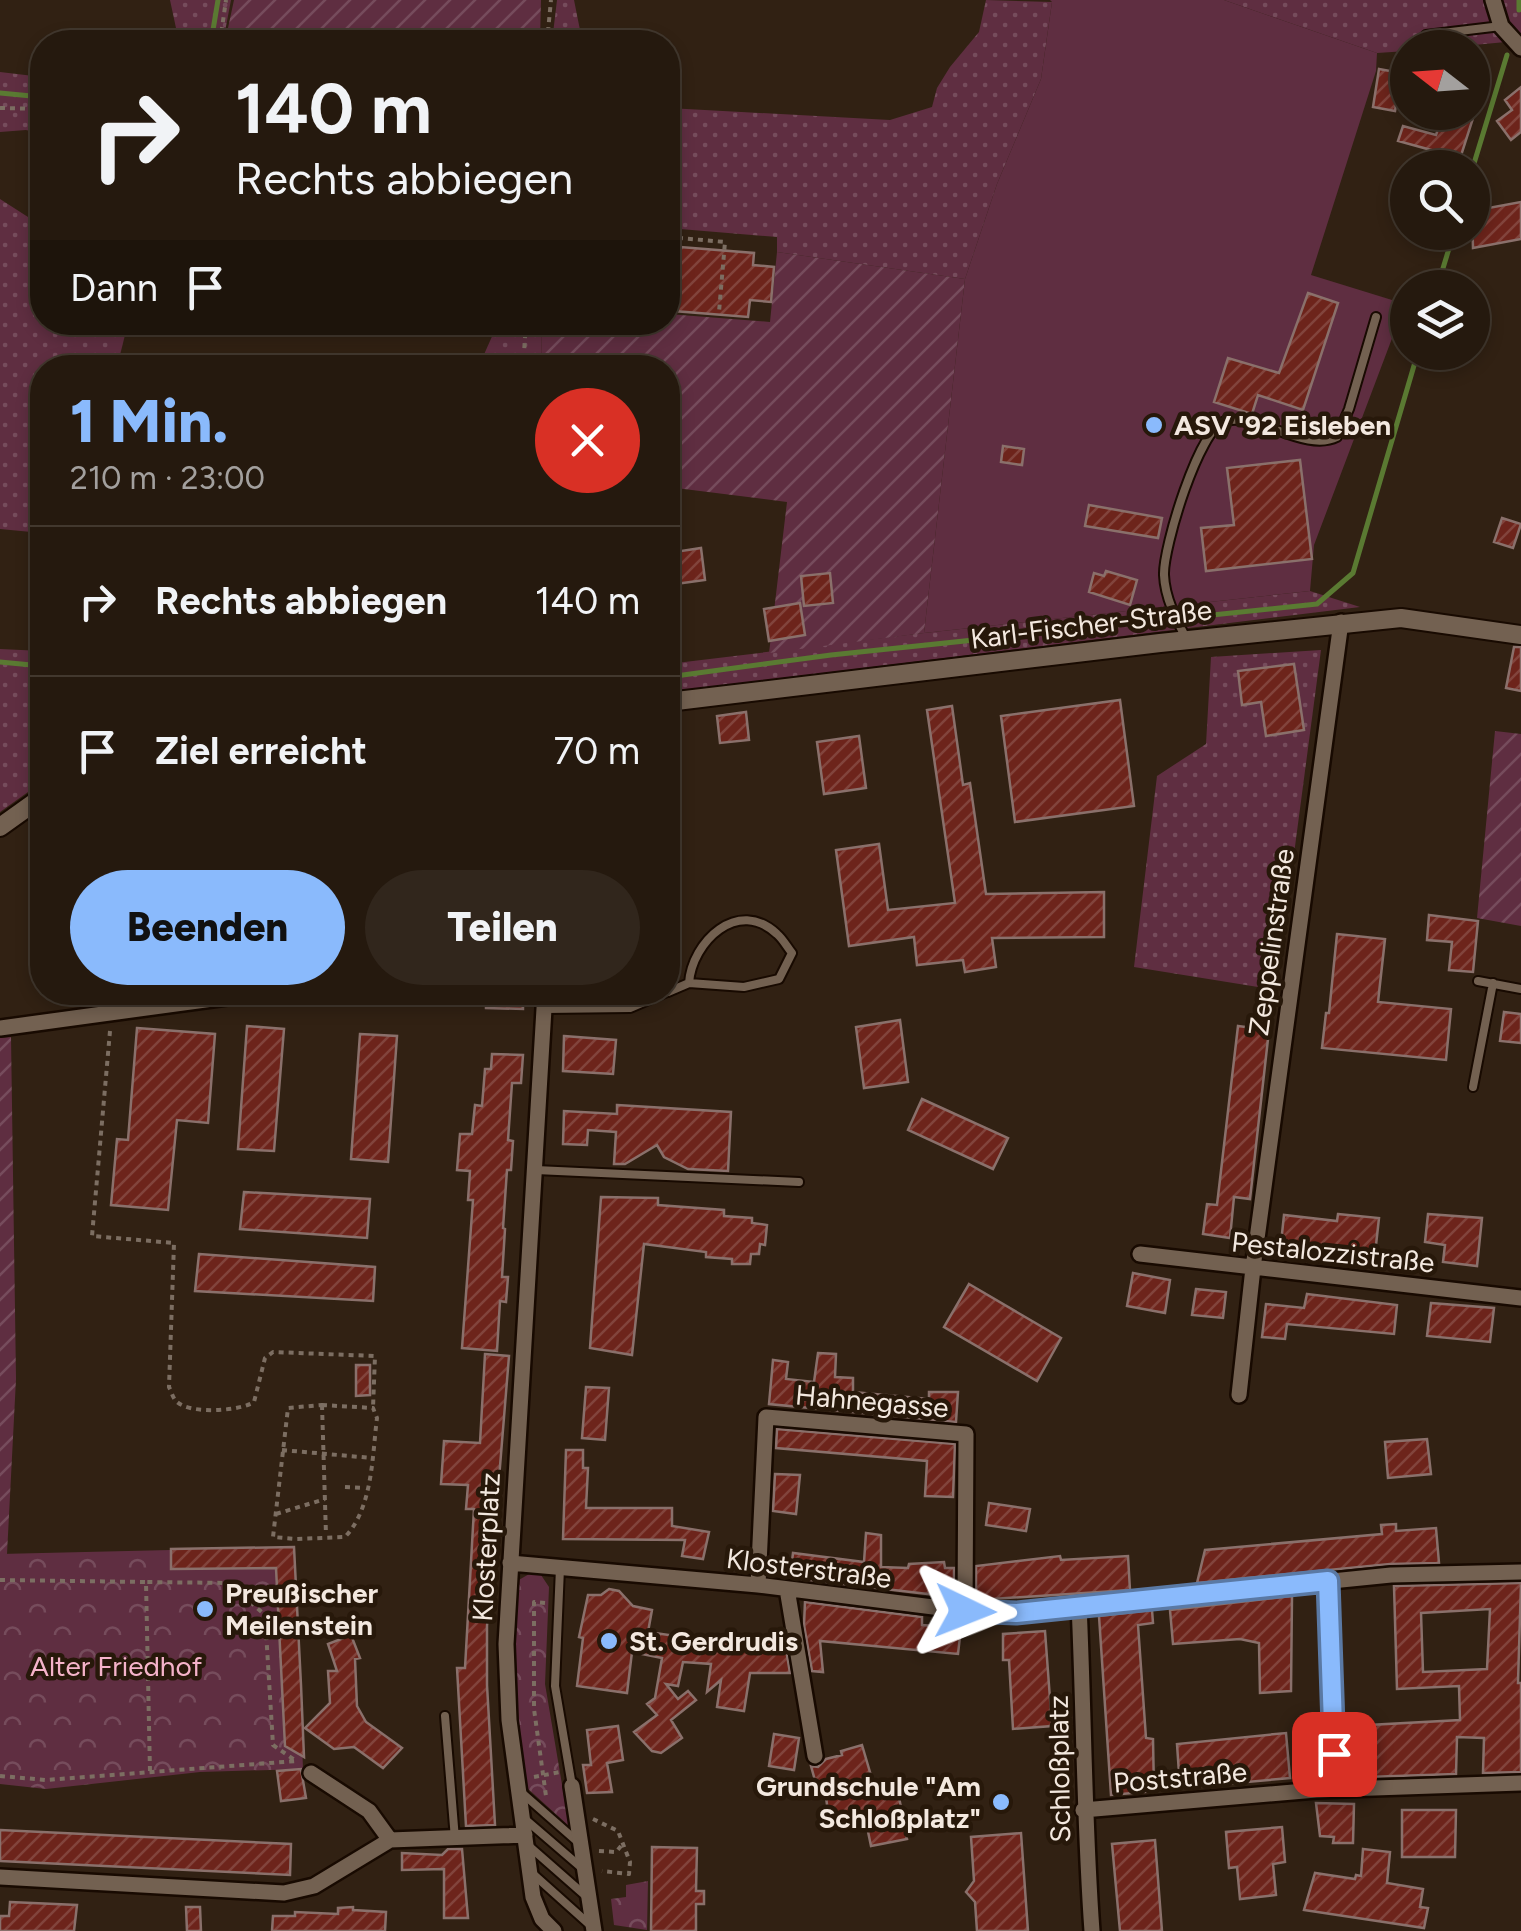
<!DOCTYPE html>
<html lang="de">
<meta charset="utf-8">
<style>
body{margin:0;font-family:Figtree,sans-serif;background:#31261c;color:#f1f3f6;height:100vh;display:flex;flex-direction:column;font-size:38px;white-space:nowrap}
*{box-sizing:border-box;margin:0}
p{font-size:32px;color:#a3a09e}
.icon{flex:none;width:55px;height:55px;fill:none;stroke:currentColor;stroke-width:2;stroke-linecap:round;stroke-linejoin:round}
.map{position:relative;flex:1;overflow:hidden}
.sheet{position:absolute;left:30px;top:355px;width:650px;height:650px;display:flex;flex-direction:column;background:#25190e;border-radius:40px;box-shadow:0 5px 15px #0003,0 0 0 2px #42382e}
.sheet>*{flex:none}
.banner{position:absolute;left:30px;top:30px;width:650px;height:305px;border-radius:40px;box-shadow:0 5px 15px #0003,0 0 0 2px #42382e;background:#25190e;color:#f1f3f6;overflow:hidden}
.needle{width:65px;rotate:287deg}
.buttons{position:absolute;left:1390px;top:30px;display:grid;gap:20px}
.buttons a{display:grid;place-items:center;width:100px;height:100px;border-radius:50%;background:#25190e;box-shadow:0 5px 15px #0003,0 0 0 2px #42382e;font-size:50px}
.pin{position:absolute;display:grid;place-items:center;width:85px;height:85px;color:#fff;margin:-42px;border-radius:20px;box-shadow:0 5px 15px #0006}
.me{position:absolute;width:110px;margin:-55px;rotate:92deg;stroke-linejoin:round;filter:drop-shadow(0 0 8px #0008)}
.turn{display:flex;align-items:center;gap:35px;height:210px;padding:0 40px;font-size:45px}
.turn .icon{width:130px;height:130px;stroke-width:2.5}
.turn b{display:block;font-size:70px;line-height:85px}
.then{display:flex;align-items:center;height:95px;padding:0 40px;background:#0003;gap:20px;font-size:38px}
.round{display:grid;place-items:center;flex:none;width:105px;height:105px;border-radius:52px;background:#31261c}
.head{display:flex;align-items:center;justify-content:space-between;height:170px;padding:0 40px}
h1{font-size:60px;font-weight:800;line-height:75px;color:#8abafc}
.action{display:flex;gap:20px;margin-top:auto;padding:20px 40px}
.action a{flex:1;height:115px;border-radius:60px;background:#8abafc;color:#111;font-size:40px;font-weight:800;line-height:115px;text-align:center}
.action a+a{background:#31261c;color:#f1f3f6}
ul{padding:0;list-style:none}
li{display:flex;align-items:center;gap:30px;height:150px;padding:0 40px;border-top:2px solid #42382e}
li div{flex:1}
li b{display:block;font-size:38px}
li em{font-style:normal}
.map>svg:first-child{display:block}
.grass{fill:url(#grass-dots)}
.park{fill:url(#park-crowns)}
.garden{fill:url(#garden-furrows)}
.pitch{fill:#5f2e41}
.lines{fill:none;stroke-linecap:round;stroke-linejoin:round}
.stream{stroke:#5a7a32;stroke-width:5}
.building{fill:url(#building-hatch);stroke:#8a706b;stroke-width:2.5;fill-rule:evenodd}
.service-casing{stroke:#180a01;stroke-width:12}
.minor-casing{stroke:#180a01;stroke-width:20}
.tertiary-casing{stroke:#180a01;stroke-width:22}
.path{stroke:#7c6e62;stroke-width:4;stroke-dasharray:5 5;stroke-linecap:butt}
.service{stroke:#736151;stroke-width:8}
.minor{stroke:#736151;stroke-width:15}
.tertiary{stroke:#736151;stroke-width:18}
.route-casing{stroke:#5a79a4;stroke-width:25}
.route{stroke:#8abafc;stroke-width:18}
.poi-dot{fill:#8abafc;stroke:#27180a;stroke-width:4}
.labels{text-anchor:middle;stroke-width:9;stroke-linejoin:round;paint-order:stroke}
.poi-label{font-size:28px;font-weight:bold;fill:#f3e8df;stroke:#27180a;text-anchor:start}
.street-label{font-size:28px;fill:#f3e8df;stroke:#27180a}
.park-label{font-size:28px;fill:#f5b3ca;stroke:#27180a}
</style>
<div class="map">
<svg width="1521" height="1931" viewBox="0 0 1521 1931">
<defs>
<pattern id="grass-dots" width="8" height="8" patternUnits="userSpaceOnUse" patternTransform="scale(2.5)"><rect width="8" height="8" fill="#5f2e41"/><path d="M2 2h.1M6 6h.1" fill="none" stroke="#764c5c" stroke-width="1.8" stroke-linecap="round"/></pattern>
<pattern id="park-crowns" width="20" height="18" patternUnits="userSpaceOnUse" patternTransform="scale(2.5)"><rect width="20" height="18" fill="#5f2e41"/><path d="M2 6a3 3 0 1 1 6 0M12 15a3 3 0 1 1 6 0" fill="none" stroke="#764c5c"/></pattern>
<pattern id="garden-furrows" width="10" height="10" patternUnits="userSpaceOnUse" patternTransform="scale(2.5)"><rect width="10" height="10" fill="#5f2e41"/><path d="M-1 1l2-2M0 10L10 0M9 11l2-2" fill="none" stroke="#764c5c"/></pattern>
<pattern id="building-hatch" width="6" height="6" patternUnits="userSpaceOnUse" patternTransform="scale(2.5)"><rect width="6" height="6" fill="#6d241b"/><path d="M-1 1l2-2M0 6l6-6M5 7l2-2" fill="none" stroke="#82443c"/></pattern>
</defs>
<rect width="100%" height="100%" fill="#312113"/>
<path class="grass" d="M170,0h61l-8,42h-44z
M557,0h17l6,30 -2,12h-26z
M986,0l66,2 -11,77 -44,105 -32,95 -188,-27v-15l-109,-9v-120l222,12 42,-13 5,-19 13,-21 29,-35z
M1224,0h297v34l-5,7 -63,6 -45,1 -1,3 -30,2z
M0,72l42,5v57l-16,-4 -26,2z
M0,199l42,27v96l83,1 2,4 -10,40 -75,1v165l-42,-4z
M498,323h44l-1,44 -63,1z
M1310,591l50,16 -692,85v-28l256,-31z
M0,649l42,2v131l-42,30z
M1321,650l-45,340 -142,-23 23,-191 49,-32 5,-87z"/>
<path class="park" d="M294,1547l9,222 -103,3 -154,17 -46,-5v-230z
M531,1573l10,2 8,12 -4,97 24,142 -43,-39c-10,-68 -14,-136 -9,-206z
M648,1881l-1,49 -33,-5 -3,-26 15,-2v-12z"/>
<path class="garden" d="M234,0h307l-1,42h-315z
M777,252l188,27 -41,354 -155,20 18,-151 -119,-15v-119h-127l1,-45 126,-1v-8l102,8z
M1495,731l26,3v192l-44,-8z
M11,1037l5,342 -9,175h-7v-516z"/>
<path class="pitch" d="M1050,0h174l153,53 -1,18 -65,204 94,29 -91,241 -4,46 -386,42 41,-354 32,-95 44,-105 11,-77z"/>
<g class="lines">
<path class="stream" d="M1519,10v-10
M211,42l7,-42
M0,93l42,4
M1472,170l35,-115
M1437,288l17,-56
M0,662l42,4
M668,677l163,-22 486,-51 36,-31 65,-221"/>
</g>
<path class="building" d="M1379,69l22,4 -6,38 -22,-4z
M1521,87v45l-10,8 -14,-19 15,-11 -7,-10z
M1444,112h31l-18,56 -29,-7 3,-11 -33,-9 5,-15 33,9z
M1521,202v37l-48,9 -1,-37z
M680,247l74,6 -1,12 21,2 -3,35 -21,-2 -2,17 -74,-6z
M1308,293l30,10 -35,107 -45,-15 -6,19 -38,-12 14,-44 51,15z
M1003,446l21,3 -2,16 -21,-3z
M1300,460l12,99 -106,12 -5,-43 33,-3 -7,-57z
M1089,505l73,13 -4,20 -73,-12z
M1502,518l19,6 -8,24 -19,-6z
M701,548l4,32 -37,5v-32z
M1106,571l31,9 -7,25 -41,-13 5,-19 10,3z
M830,573l3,30 -29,3 -3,-30z
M800,603l5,32 -36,6 -5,-32z
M1514,647h7v44l-15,-3z
M1294,664l10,66 -38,6 -5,-34 -19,3 -4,-34z
M1120,700l14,106 -119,16 -14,-106z
M952,706l11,79 7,-2 16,111 118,-2v45l-112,1 4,29 -31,5 -2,-12 -46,5 -3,-28 -65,9 -13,-96 43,-6 9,66 67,-7 -28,-193z
M746,712l3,28 -29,3 -3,-27z
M859,736l7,52 -42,6 -7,-52z
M1429,915l49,6 -5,51 -24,-2 3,-28 -25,-2z
M1337,934l48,5 -7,63 73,7 -5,51 -124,-12 4,-35h3z
M486,992h37v17l-37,-1z
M1504,1012l17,2v29l-21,-2z
M900,1020l8,62 -44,6 -8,-61z
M247,1026l37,3 -10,122 -36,-2z
M1238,1026l31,4 -19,169 -16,-2 -4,41 -27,-4 4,-30 10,1z
M137,1028l78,6 -7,89 -31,-3 -9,90 -57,-5 6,-66 11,1z
M360,1034l37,2 -9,126 -37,-3z
M564,1036l52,4 -3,34 -50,-3z
M492,1054l31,1 -2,28h-9l-4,57 5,1 -2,29h-4l-4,58 2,1 -3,48h6l-2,25 -6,-1 -3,50 -35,-3 11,-148h-5l2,-29 -13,-1 3,-36h12l3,-29 7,1 3,-37h6z
M922,1099l86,39 -15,31 -85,-39z
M617,1105l114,7 -3,59 -40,-2 -24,-12 -7,-12 -32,19h-11l2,-32 -28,-2 -1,15 -24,-1 1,-33 53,3z
M244,1192l126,7 -3,39 -127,-9z
M601,1197l57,1v7l66,5v6l28,2v5l15,2 -2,20 -5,-1 -1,10h-8l-1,10h-18v-5l-26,-2v-5l-62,-8 -12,111 -42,-7z
M1338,1214l41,4 -4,36 -94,-11 3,-28 53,6z
M1428,1214l54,4 -5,48 -34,-4 2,-17 -20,-3z
M199,1254l176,13 -2,34 -178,-10z
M1133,1273l37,7 -5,33 -38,-7z
M969,1284l92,54 -24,43 -93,-54z
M1196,1289l30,3 -3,26 -31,-3z
M1307,1294l90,11 -3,29 -107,-10 -2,15 -23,-2 4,-33 38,4z
M1431,1303l63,5 -4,34 -63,-6z
M818,1353l18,1 -1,23 18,1v14l76,7v-7h29l-2,30 -187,-18 4,-44 15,2 -2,17 28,3z
M485,1354l24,2 -22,270v59l8,140 -29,1 -9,-158h8l9,-159h-8l2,-24 -27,-1 3,-43 36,2z
M356,1365h14v30l-14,1z
M586,1387l23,1 -4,52 -23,-2z
M777,1429l178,15 -2,53 -28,-1 2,-35 -151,-13z
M1427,1439l4,35 -43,4 -3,-36z
M566,1450h17v18h5l-2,40h86v18l37,6 -6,27 -21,-3 3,-16 -122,-1z
M775,1474l25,1 -4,39 -23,-3z
M989,1503l41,6 -4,22 -40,-6z
M1396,1524v7l40,-3 3,35 -49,1 -193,19 8,-33 177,-16 -1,-9z
M866,1533l15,2v32l27,1 1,-4 35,-2 1,6h9v29l-164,-19 3,-25 71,9z
M294,1547l7,138 3,72 -19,-11 -9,-178 -105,1v-20z
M1060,1556l1,4 67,-4 2,34 -154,10v-34z
M1521,1583l-3,100h3v89l-38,1 1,-35 -27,-1 -1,37 -90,3 3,-52 91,-5 -1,-34 -62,3 -3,-103zM1490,1609l-3,60 -64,3 -2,-59z
M609,1589l10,2 14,15 19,4 -4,22 62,9v-4l50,5v-4l24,-1 6,36h-40l-6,38 -27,-4 4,-27 -14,12 4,-28 -28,-2 -5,24 -12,-2 12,15 10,-8 8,9 -25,20 11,18 -21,15 -9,-2 -18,-19 23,-17 -10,-11 8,-6 7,-40 -30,-6 -5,41 -50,-7 6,-48 -4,-1 9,-42h13z
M1292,1596l-1,95 -31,2 -1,-50 -19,-4 -67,5 -3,-34z
M805,1602l117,15v8l39,3 -3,26 -138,-13 3,31 -11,-1 -8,-46z
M1152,1610l1,13 -15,2 8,113 7,1 1,52 -43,4 -12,-179z
M1045,1631l7,95 -39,3 -4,-69h-6v-26z
M351,1635l9,23 -5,1 2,47 9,16 36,26 -19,20 -29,-21 -20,2 -29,-21 25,-25 -2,-32h9l-9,-27z
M618,1726l5,34 -16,3 5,29 -25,1 -4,-28h8l-4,-35z
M1286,1733l4,45 -110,10 -3,-44z
M774,1734l25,4 -5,32 -25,-4z
M862,1745l15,51 21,-4 9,47 -36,7 -5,-24 -36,5 -6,-45 -8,2 -5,-18 7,1 8,-8 16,-4 -1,-4z
M301,1769l5,29 -25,3 -4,-30z
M1316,1803l38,1 -1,39h-20l1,-6 -14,-1z
M1402,1810h54l-1,47h-53z
M1282,1827l3,35 -12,2 3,31 -36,4 -3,-32 -8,1 -3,-36z
M0,1830l291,14 -1,31 -290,-14z
M1021,1833l7,98h-51l-2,-29 -9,-10 8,-11 -3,-44z
M1155,1840l7,91h-42l-8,-87z
M652,1847l45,1 -1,43h8v13h-8v27h-45z
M448,1849h14l6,69h-24v-49l-42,1v-17l40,2z
M1363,1849l27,3 -3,31 36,6 -3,18 8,1 -4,20 -120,-18 11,-37 40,6 1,-4 5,1z
M10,1902l67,3 -3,26h-74v-15h9z
M186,1907h14l1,24h-14z
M353,1907v3l33,2 -1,19h-113l1,-15h22v-4l43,2v-6z"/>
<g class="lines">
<g class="service-casing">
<path id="service" d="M1413,48l13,-13 75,-9
M1187,640c-11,-21 -22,-42 -23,-65 -1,-27 35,-147 61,-154 32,-9 80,32 112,16l12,-28 27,-92
M1478,981l43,8
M668,992l21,-9 55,4 35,-8 13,-26c-5,-6 -9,-14 -15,-19 -39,-37 -85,8 -88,49
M545,1009l85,-1 37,-16
M1473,1087l20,-104
M536,1170l263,12
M560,1568l-5,118 17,100
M1328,1581l7,208
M445,1716l10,123
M522,1793l57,50
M526,1820l57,49
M530,1847l57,50
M533,1874l57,51"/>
</g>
<g class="minor-casing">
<path id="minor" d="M1493,0l8,26 20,22
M545,992l-39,652 3,76 24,177 9,22 12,12
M0,1028l264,-36
M1140,1254l381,44
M1239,1395l14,-127 88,-646
M510,1563l248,22 207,26 51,2 375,-38 130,-3
M758,1585l8,-168 200,17 -1,177
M787,1589l28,167
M1079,1605c5,109 5,217 13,326
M311,1773l58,38 21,29 135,-5
M572,1786l22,145
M1083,1810l233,-20 205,-7
M0,1877l284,16 30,-7 76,-46"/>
</g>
<g class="tertiary-casing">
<path id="tertiary" d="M668,702l492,-59 241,-25 120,17
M0,827l42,-30"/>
</g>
<path class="path" d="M220,42l6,-42
M547,42l4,-42
M0,108l42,1
M668,237l57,5 -6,70
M523,368l3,-46
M110,1031l-18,205 82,7 -5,144c2,4 4,11 7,14 13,14 64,10 78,1l11,-44 8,-6 102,4 -2,52
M322,1405l51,3 4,10c-5,39 -4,89 -32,119l-49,2 -23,-2 15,-129z
M322,1405l4,130
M282,1450l90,8
M345,1487l20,1
M276,1514l49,-15
M0,1580l146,2 4,190
M545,1603l-11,-1v107l12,87
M0,1776l46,4 250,-19 -23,-16 -8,-130 -36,-32 -83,-1
M534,1777l26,-5
M593,1819l25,12 12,31 -1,12 -27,-3
M599,1851l17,1 5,-6"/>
<use href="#service" class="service"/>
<use href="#minor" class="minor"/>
<use href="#tertiary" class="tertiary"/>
</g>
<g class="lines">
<g class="route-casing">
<path id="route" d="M965,1611l51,2 312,-32 6,173"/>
</g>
<use href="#route" class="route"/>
</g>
<g class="poi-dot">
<circle cx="1154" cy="425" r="10"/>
<circle cx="205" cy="1609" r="10"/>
<circle cx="609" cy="1641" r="10"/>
<circle cx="1001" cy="1802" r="10"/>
</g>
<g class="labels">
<g class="poi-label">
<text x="1174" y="435">ASV '92 Eisleben</text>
<text x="225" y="1603">Preußischer<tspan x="225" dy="32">Meilenstein</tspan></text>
<text x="629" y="1651">St. Gerdrudis</text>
<text x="981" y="1796" text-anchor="end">Grundschule "Am<tspan x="981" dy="32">Schloßplatz"</tspan></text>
</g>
<g class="street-label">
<text transform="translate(1091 624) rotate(-7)" y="10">Karl-Fischer-Straße</text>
<text transform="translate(1271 942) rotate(-82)" y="10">Zeppelinstraße</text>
<text transform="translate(1333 1252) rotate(6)" y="10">Pestalozzistraße</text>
<text transform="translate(872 1401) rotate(5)" y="10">Hahnegasse</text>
<text transform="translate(486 1547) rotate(-87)" y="10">Klosterplatz</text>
<text transform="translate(809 1568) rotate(7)" y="10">Klosterstraße</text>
<text transform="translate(1059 1769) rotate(-91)" y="10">Schloßplatz</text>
<text transform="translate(1180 1777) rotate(-5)" y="10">Poststraße</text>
</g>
<g class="park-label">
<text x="116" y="1676">Alter Friedhof</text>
</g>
</g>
</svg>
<div class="buttons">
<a><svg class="needle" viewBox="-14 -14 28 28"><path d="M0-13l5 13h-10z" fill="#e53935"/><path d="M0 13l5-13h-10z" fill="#a3a09e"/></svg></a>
<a><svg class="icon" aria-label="search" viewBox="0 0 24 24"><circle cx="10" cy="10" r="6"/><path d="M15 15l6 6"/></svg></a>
<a><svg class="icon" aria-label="layers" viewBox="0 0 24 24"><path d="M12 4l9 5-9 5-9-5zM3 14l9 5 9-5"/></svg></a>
</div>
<div class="pin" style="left:1334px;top:1754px;background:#d93025"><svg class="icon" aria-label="arrive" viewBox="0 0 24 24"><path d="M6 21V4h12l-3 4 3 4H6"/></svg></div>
<svg class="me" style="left:965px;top:1611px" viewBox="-20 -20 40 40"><path d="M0-17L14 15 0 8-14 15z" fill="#8abafc" stroke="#fff" stroke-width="4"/></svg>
<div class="banner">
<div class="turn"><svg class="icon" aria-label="right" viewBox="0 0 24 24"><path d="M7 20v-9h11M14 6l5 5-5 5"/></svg><div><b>140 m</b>Rechts abbiegen</div></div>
<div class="then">Dann<svg class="icon" aria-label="arrive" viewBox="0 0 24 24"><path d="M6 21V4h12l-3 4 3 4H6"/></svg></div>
</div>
<section class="sheet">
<div class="head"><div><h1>1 Min.</h1><p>210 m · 23:00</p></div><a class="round" style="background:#d93025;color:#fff"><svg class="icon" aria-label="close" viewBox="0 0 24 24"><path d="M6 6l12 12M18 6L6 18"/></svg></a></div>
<ul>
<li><svg class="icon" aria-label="right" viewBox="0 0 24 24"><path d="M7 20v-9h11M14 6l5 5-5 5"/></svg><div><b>Rechts abbiegen</b></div><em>140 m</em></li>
<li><svg class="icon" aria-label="arrive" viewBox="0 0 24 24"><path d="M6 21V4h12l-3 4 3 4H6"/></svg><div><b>Ziel erreicht</b></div><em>70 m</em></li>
</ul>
<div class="action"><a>Beenden</a><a>Teilen</a></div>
</section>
</div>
